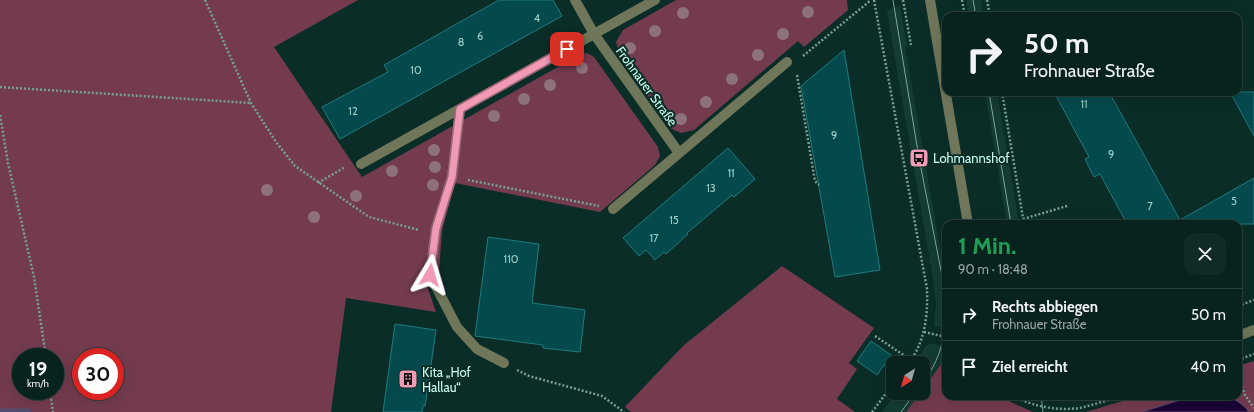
<!DOCTYPE html>
<html lang="de">
<meta charset="utf-8">
<style>
body{margin:0;font-family:Cabin,sans-serif;background:#112a26;color:#f1f3f6;height:100vh;display:flex;flex-direction:column;font-size:15px;white-space:nowrap}
*{box-sizing:border-box;margin:0}
p{font-size:13px;color:#98a4a4}
.icon{flex:none;width:22px;height:22px;fill:none;stroke:currentColor;stroke-width:2;stroke-linecap:round;stroke-linejoin:round}
.map{position:relative;flex:1;overflow:hidden}
.drawer{position:absolute;left:942px;top:220px;width:300px;height:180px;display:flex;flex-direction:column;background:#08221d;border-radius:12px;box-shadow:0 4px 16px #0002,0 0 0 1px #293f3b}
.drawer>*{flex:none}
.banner{position:absolute;left:942px;top:12px;width:300px;height:84px;border-radius:12px;box-shadow:0 4px 16px #0002,0 0 0 1px #293f3b;background:#08221d;color:#f1f3f6;overflow:hidden}
.needle{width:26px;rotate:217deg}
.tools{position:absolute;left:886px;top:356px;display:grid;gap:8px}
.tools a{display:grid;place-items:center;width:44px;height:44px;border-radius:8px;background:#08221d;box-shadow:0 4px 16px #0002,0 0 0 1px #293f3b;font-size:20px}
.speed{position:absolute;left:12px;top:348px;display:flex;gap:8px;font-size:20px;font-weight:700;text-align:center}
.speed>*{display:grid;place-content:center;width:52px;height:52px;border-radius:50%;background:#08221d;box-shadow:0 4px 16px #0002,0 0 0 1px #293f3b;line-height:1}
.speed small{font-size:10px;font-weight:400}
.speed .limit{border:6px solid #d22;background:#fff;color:#111}
.pin{position:absolute;display:grid;place-items:center;width:34px;height:34px;color:#fff;margin:-17px;border-radius:8px;box-shadow:0 2px 6px #0006}
.me{position:absolute;width:44px;margin:-22px;rotate:7deg;stroke-linejoin:round;filter:drop-shadow(0 0 3px #0008)}
.turn{display:flex;align-items:center;gap:14px;height:84px;padding:0 16px;font-size:18px}
.turn .icon{width:52px;height:52px;stroke-width:2.5}
.turn b{display:block;font-size:28px;line-height:34px}
.round{display:grid;place-items:center;flex:none;width:42px;height:42px;border-radius:12px;background:#112a26}
.head{display:flex;align-items:center;justify-content:space-between;height:68px;padding:0 16px}
h1{font-size:24px;font-weight:700;line-height:30px;color:#1e9e55}
ul{padding:0;list-style:none}
li{display:flex;align-items:center;gap:12px;height:52px;padding:0 16px;border-top:1px solid #293f3b}
li div{flex:1}
li b{display:block;font-size:15px}
li em{font-style:normal}
.map>svg:first-child{display:block}
.built{fill:#143b34}
.green{fill:#743b4f;fill-rule:evenodd}
.water{fill:#1a0236;stroke:#504d6e}
.lines{fill:none;stroke-linecap:round;stroke-linejoin:round}
.stream{stroke:#504d6e;stroke-width:7}
.building{fill:#044a4c;stroke:#1f7b7f}
.path{stroke:#769f96;stroke-width:2.5;stroke-dasharray:2 2;stroke-linecap:butt}
.minor{stroke:#6f765a;stroke-width:10}
.tram{stroke:#7da79d;stroke-width:1}
.tree{fill:#8d717c}
.route-casing{stroke:#9c6476;stroke-width:10}
.route{stroke:#f09ab6;stroke-width:7}
.labels{text-anchor:middle;stroke-width:4;stroke-linejoin:round;paint-order:stroke}
.number-label{font-size:11px;fill:#9bd0c8}
.street-label{font-size:13px;fill:#cdfdf1;stroke:#0b2d27}
.poi-label{font-size:13px;fill:#cdfdf1;stroke:#0b2d27;text-anchor:start}
</style>
<div class="map">
<svg width="1254" height="412" viewBox="0 0 1254 412">
<rect width="100%" height="100%" fill="#0b2d27"/>
<path class="built" d="M966,0h15l3,16h-15z
M900,6l7,40 -2,1 41,235v46l-12,-2 2,-22 -3,-25 -46,-267 3,-3z
M985,92h12l22,132h-12z
M930,343l16,4v7l-2,6 -21,29v-26h-6l7,-15z
M896,393h24l-14,19h-24z"/>
<path class="green" d="M0,0h358l-84,47 88,130 217,-122 8,-2 7,4 64,90 2,9 -5,9 -55,47 -145,-29 -13,48 -3,41 -17,-1 14,41 -90,-14 -15,114h-331zM21,357h34v34h-34zM81,357h34v34h-34z
M676,0h171l1,10 -44,37 -6,-6 -104,89 -13,3 -11,-5 -50,-72 -4,-14 7,-12z
M782,266l92,62 -25,35 8,6 -20,30 18,13h-224l-6,-5 58,-61z
M946,354v42h52l35,16h-127l14,-19h3v-4l21,-29z
M1254,361v51h-168l53,-16h99v-30z"/>
<path class="water" d="M1193,396c23,0 41,-4 56,16h-107z"/>
<g class="lines">
<path class="stream" d="M0,412h28"/>
</g>
<path class="building" d="M499,0h54l9,16 -222,123 -18,-32 66,-35 -4,-7z
M844,50l36,220 -45,7 -34,-191z
M1054,92h55l71,128 74,-42v46h-127l-27,-50 -6,3 -9,-18 4,-2z
M1230,92h24v44z
M728,148l27,31 -21,18 -2,-2 -45,38 1,1 -22,20 -2,-2 -9,8 -9,-10 -7,6 -16,-18z
M488,237l51,7 -7,59 53,7 -5,42 -37,-4v-3l-68,-9z
M395,324l41,6 -11,76 -2,-1 -1,7h-39z
M871,341l20,14 -14,20 -20,-14z"/>
<g class="lines">
<path class="path" d="M205,0l46,103 25,39 19,24 74,51 50,13
M874,0l53,289c1,27 -2,52 -18,74
M903,0l8,45
M962,0l3,16
M987,0l3,16
M803,56l68,-56
M797,75l18,106 4,4
M0,87l251,16
M1002,92l22,132
M0,115l8,48 26,114 12,80
M468,180l131,26
M318,183l27,-16
M1023,219l44,-13
M1238,306l16,-6
M924,332l22,5
M875,336l36,24
M1238,360l16,-6
M517,370l12,6 73,20 22,16
M1238,375l7,20 9,13
M50,391l3,21
M1014,396c18,11 49,16 70,11 12,-3 24,-7 36,-11
M872,412l21,-28"/>
<path class="minor" d="M575,0l19,34 85,119
M930,0l38,224
M460,109l-8,68 -16,51 -6,47 27,52 20,22 27,14
M361,164l294,-164
M613,209l174,-147
M1238,336l16,-6"/>
<path class="tram" d="M893,0l26,158 27,138
M973,0l3,16
M989,92l22,132
M923,382c15,-19 20,-37 23,-61
M1041,396l2,16
M901,412l14,-19"/>
</g>
<g class="tree">
<circle cx="808" cy="12" r="6"/>
<circle cx="683" cy="13" r="6"/>
<circle cx="655" cy="31" r="6"/>
<circle cx="783" cy="34" r="6"/>
<circle cx="630" cy="48" r="6"/>
<circle cx="758" cy="55" r="6"/>
<circle cx="582" cy="68" r="6"/>
<circle cx="732" cy="79" r="6"/>
<circle cx="550" cy="85" r="6"/>
<circle cx="524" cy="99" r="6"/>
<circle cx="706" cy="102" r="6"/>
<circle cx="494" cy="116" r="6"/>
<circle cx="681" cy="119" r="6"/>
<circle cx="434" cy="150" r="6"/>
<circle cx="435" cy="167" r="6"/>
<circle cx="392" cy="171" r="6"/>
<circle cx="433" cy="185" r="6"/>
<circle cx="267" cy="190" r="6"/>
<circle cx="356" cy="196" r="6"/>
<circle cx="314" cy="217" r="6"/>
</g>
<g class="lines">
<g class="route-casing">
<path id="route" d="M430,275l6,-47 16,-51 8,-68 107,-60"/>
</g>
<use href="#route" class="route"/>
</g>
<defs>
<g id="bus-square" transform="scale(1)"><rect x="-9" y="-9" width="18" height="18" rx="4" fill="#f09ab6" stroke="#0b2d27"/><path d="M-5-6H5V4H4V6H2V4H-2V6H-4V4H-5ZM-3.5-4V0h7V-4ZM-3.5 1.2v1.5H-2V1.2ZM2 1.2v1.5H3.5V1.2Z" fill="#111"/></g>
<g id="building-square" transform="scale(1)"><rect x="-9" y="-9" width="18" height="18" rx="4" fill="#f09ab6" stroke="#0b2d27"/><path d="M-4-6H4V6H1V3H-1V6H-4ZM-2.5-4.3h1.7v1.8h-1.7ZM.8-4.3h1.7v1.8H.8ZM-2.5-1h1.7V.8h-1.7ZM.8-1h1.7V.8H.8Z" fill="#111"/></g>
</defs>
<g fill-rule="evenodd">
<use href="#bus-square" x="919" y="158"/>
<use href="#building-square" x="408" y="379"/>
</g>
<g class="labels">
<g class="number-label">
<text x="537" y="22">4</text>
<text x="480" y="40">6</text>
<text x="461" y="46">8</text>
<text x="416" y="74">10</text>
<text x="1084" y="108">11</text>
<text x="353" y="115">12</text>
<text x="834" y="139">9</text>
<text x="1111" y="158">9</text>
<text x="731" y="177">11</text>
<text x="711" y="192">13</text>
<text x="1234" y="205">5</text>
<text x="1150" y="210">7</text>
<text x="674" y="224">15</text>
<text x="654" y="242">17</text>
<text x="511" y="263">110</text>
</g>
<g class="street-label">
<text transform="translate(647 86) rotate(54)" y="5">Frohnauer Straße</text>
</g>
<g class="poi-label">
<text x="933" y="163">Lohmannshof</text>
<text x="422" y="377">Kita „Hof<tspan x="422" dy="15">Hallau“</tspan></text>
</g>
</g>
</svg>
<div class="tools">
<a><svg class="needle" viewBox="-14 -14 28 28"><path d="M0-13l5 13h-10z" fill="#e53935"/><path d="M0 13l5-13h-10z" fill="#98a4a4"/></svg></a>
</div>
<div class="speed"><div>19<small>km/h</small></div><div class="limit">30</div></div>
<div class="pin" style="left:567px;top:49px;background:#d93025"><svg class="icon" aria-label="arrive" viewBox="0 0 24 24"><path d="M6 21V4h12l-3 4 3 4H6"/></svg></div>
<svg class="me" style="left:430px;top:275px" viewBox="-20 -20 40 40"><path d="M0-17L14 15 0 8-14 15z" fill="#f09ab6" stroke="#fff" stroke-width="4"/></svg>
<div class="banner">
<div class="turn"><svg class="icon" aria-label="right" viewBox="0 0 24 24"><path d="M7 20v-9h11M14 6l5 5-5 5"/></svg><div><b>50 m</b>Frohnauer Straße</div></div>
</div>
<section class="drawer">
<div class="head"><div><h1>1 Min.</h1><p>90 m · 18:48</p></div><a class="round"><svg class="icon" aria-label="close" viewBox="0 0 24 24"><path d="M6 6l12 12M18 6L6 18"/></svg></a></div>
<ul>
<li><svg class="icon" aria-label="right" viewBox="0 0 24 24"><path d="M7 20v-9h11M14 6l5 5-5 5"/></svg><div><b>Rechts abbiegen</b><p>Frohnauer Straße</p></div><em>50 m</em></li>
<li><svg class="icon" aria-label="arrive" viewBox="0 0 24 24"><path d="M6 21V4h12l-3 4 3 4H6"/></svg><div><b>Ziel erreicht</b></div><em>40 m</em></li>
</ul>
</section>
</div>
